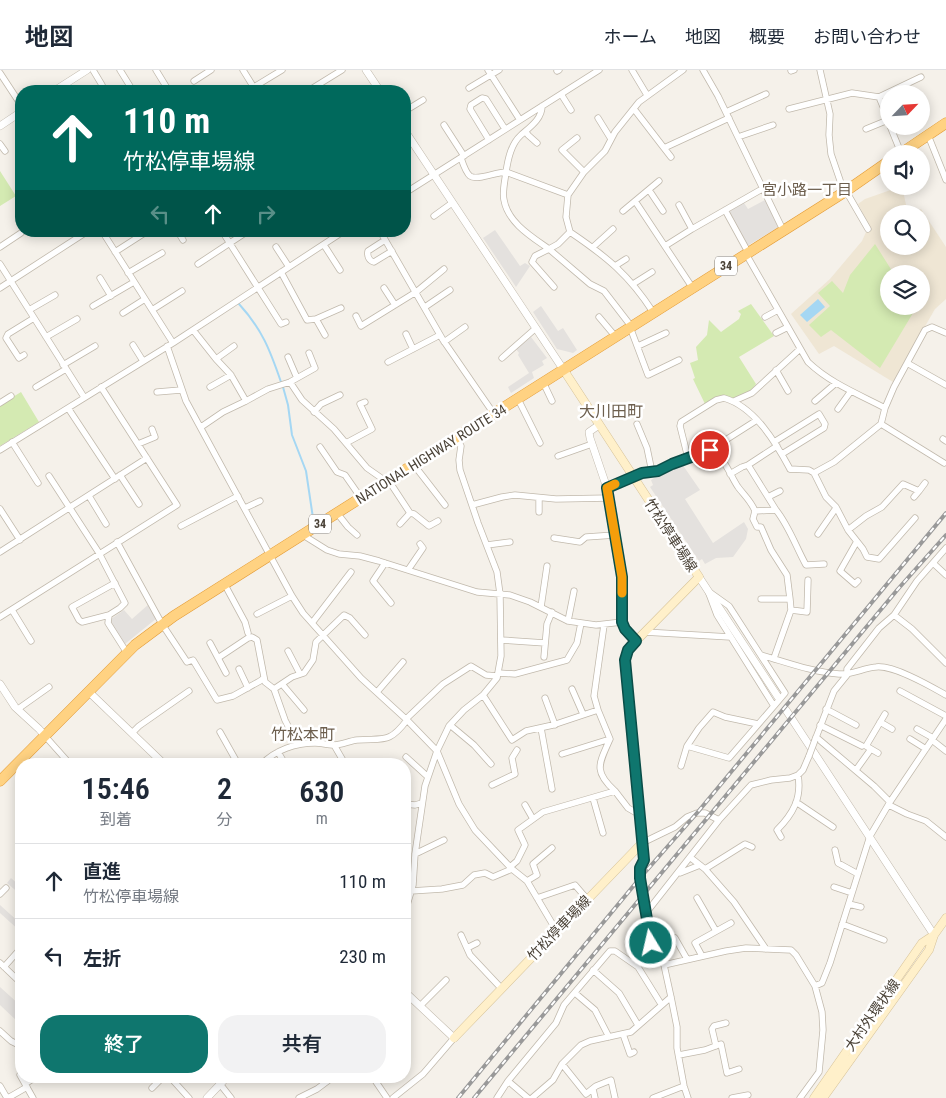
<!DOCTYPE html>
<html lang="ja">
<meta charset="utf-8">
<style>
body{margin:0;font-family:"Roboto Condensed","Noto Sans JP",sans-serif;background:#f2f2f3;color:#1f2937;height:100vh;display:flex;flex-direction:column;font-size:19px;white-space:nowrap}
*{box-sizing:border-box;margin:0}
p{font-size:16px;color:#747a83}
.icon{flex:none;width:28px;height:28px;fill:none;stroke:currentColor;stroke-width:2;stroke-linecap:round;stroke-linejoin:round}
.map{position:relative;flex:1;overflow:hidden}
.details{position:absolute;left:15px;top:688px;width:396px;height:325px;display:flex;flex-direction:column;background:#fff;border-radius:20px;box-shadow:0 2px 12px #0003}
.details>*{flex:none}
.top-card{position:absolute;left:15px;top:15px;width:396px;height:152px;border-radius:20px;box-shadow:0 2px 12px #0003;background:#00695c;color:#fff;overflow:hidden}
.needle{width:32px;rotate:65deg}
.tools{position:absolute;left:880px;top:15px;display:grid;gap:10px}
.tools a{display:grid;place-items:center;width:50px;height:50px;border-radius:50%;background:#fff;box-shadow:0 2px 12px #0003;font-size:25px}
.pin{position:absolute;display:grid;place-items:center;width:42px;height:42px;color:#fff;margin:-21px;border:2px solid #fff;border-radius:50%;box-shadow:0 1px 5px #0007}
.me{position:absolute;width:55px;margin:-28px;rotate:351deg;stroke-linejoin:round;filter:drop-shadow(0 0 4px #0008)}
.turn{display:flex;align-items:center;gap:18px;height:105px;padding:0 25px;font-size:22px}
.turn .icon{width:65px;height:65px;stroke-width:2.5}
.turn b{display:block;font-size:35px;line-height:42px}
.lanes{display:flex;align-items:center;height:48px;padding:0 25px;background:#0003;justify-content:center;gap:25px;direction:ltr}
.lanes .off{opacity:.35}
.eta{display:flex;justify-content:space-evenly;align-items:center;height:85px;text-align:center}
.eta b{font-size:30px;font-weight:600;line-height:35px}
.primary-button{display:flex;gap:10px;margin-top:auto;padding:10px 25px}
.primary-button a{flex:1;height:58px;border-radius:20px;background:#0f766e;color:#fff;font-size:20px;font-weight:600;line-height:58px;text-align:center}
.primary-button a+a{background:#f2f2f3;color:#1f2937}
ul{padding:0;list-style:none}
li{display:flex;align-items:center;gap:15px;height:75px;padding:0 25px;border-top:1px solid #e0e1e3}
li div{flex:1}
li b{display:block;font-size:19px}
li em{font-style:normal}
header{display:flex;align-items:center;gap:30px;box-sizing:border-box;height:70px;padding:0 25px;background:#fff;border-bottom:1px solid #e0e1e3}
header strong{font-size:24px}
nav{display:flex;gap:28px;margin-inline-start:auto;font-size:18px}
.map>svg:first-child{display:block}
.education{fill:#efe6d4;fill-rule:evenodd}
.green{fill:#d4eab2}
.parking{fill:#e4e1de}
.water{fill:#a5d7f3}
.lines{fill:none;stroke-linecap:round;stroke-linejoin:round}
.stream{stroke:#a5d7f3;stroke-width:2}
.minor-casing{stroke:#c1b9ac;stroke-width:7}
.tertiary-casing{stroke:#c1b9ac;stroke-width:8}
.secondary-casing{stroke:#d7c399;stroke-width:9}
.trunk-casing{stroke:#e39b36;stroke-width:11}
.minor{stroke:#fff;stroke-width:5.5}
.tertiary{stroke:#fff;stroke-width:7}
.secondary{stroke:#fff0ca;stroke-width:8}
.trunk{stroke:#ffd282;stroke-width:10}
.rail-casing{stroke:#999;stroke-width:4}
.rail{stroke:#fff;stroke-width:2;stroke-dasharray:5.5;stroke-linecap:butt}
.minor-bridge-casing{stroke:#c1b9ac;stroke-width:7;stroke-linecap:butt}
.minor-bridge{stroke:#fff;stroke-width:5.5}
.route-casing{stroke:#0a4d48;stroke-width:12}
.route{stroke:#0f766e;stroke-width:9}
.slow{stroke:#f59e0b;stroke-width:9}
.labels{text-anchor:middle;stroke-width:5;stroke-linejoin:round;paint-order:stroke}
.shield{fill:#fff;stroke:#807b73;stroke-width:1}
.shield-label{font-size:12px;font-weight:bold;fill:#4a4237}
.street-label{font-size:14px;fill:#4a4237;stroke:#fff}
.neighbourhood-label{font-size:15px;fill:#6d5f4e;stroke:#fff}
.quarter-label{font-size:16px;fill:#6d5f4e;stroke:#fff}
</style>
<header>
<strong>地図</strong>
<nav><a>ホーム</a><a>地図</a><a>概要</a><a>お問い合わせ</a></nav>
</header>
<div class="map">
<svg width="946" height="1028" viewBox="0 0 946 1028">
<rect width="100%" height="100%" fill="#f5f1ea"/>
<path class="education" d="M902,116l6,28h-19v32h32v-32h-10l10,-5 25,38v52l-11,10 -42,73 -59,-36 -15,8 -28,-40 39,-35 32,-38 4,-9 5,-3 -13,-25 7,-5zM889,204h32v32h-32z"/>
<path class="green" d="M0,101l16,25 -16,10z
M875,174l19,30h-5v32l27,2 -36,60 -49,-38 -10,7 -12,-12 21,-19 -12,-13 14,-12 11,12 7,-18z
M751,234l23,32 -35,21 17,27 -6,8 -17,7 -16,-2 -12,7 -12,-25 2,-1 -5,-15 8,-3 -2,-13 11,-12 2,-15 12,12 18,-13 2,-5 -3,-3z
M21,322l18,30 -39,24v-41z"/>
<path class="parking" d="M765,130l14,27 -32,19 -19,-34 16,-9 4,6z
M495,160l25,36 5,-3 5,3 -14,21 -33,-49z
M541,236l17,25 5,-3 14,22 -4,3 -16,-4 -24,-37z
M531,267l16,21 -5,3 2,4 -12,7 2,6 -23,15 -3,-6 21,-14 -11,-18 1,-2 -3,-4z
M682,394l18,26 -15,9 28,44 31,-21 4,7 -2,10 -13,18 -17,1 -11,6 -3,-5 -3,2 -49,-74 3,-2 -2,-5 17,-11 1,2z
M149,534l8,14 -32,26 -14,-19v-6l13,-9 8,9z
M11,808l10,9v8l-14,-12z
M0,835l21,19v8l-21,-19z
M0,917l21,19v13l-3,3 -18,-17z"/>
<path class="water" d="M818,229l7,8 -18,15 -7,-7z"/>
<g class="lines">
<path class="stream" d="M239,234c23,25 31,46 42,78
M283,317l5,18 4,30 14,36 7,47"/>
<g class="minor-casing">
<path id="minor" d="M93,0l9,15
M120,0l13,21
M156,0l11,18
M243,0l13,21
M488,0l32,50
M632,0l15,25
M703,0l15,26 65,134
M820,0l10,44 -1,21 2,19 13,38
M557,1l2,-1
M791,1l3,-1
M0,3l21,32
M194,11l17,-11
M254,17l28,-17
M469,18l30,-18
M308,21l34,-21
M370,21l7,-4
M561,24l10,16
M879,27l42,-20
M542,36c0,13 -12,21 -21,29 -10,9 -13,24 -15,37l62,23 -2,22 4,15c37,25 59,43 83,80
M634,39l30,39 65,-30
M789,39l63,-16 27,4 10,24
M405,41l18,-11
M726,42l40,-18
M598,48l13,21
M444,55l20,31
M890,56l11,27
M866,59l22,-9
M526,62l2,3 9,8
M928,65l18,45
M738,67l35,-12
M577,68l-15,12 22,22
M489,70l-19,-31 1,-4 11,-7 4,1 19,30
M0,74l5,7
M664,78l7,9
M461,88c2,6 5,15 9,18 7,5 26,-4 36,-4 -1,9 -4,20 -2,28 4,23 28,37 45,49l9,-5 12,-12
M649,120l14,21
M846,121l22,38
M405,123l194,-123
M568,125l16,-23 21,-21 10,-19 24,-30 44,-32
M635,131l24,-20
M679,135l13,24 70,-40
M725,140l23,42
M623,141l12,-10 57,86
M434,146l18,-13
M102,161l71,112
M222,161l59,93 5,-2
M380,161l63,109 51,74
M183,170l-3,-5 5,-4
M385,170l-17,11c-1,5 1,10 6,11l18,-11
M324,175l16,25
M665,176l27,-17
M0,177l21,-14
M276,177l13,20
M593,177l20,-18
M115,182l28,-18
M746,184l62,108c22,21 50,32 77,46
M0,194l84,133
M198,194l50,-33
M615,196l11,-7
M281,202l26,48 9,-1 25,-11
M128,203l34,-20
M100,208l11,18
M633,214l19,-12
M554,217l-22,-25 3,-6 14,-7 41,35 14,7 27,35
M0,218l88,-57
M384,218l11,17
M93,236l41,-24
M425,237l25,-17
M29,240l26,-15
M152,240l30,-19
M123,243l22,-14
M356,246l5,10 55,-34 28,-23
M599,247l16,19
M765,247l13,-7
M316,249l9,16
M630,257l18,48 31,-15
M193,260l23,29 18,-13
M776,263l12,-6
M406,264l7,15
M46,267l31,-18
M444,272l21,-15
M133,275l10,16
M167,276l19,55 106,195 11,17 58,65 46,42 30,31 22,53 16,26 37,39 15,12 29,49
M638,276l28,-13
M24,285l-5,3 -13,-20 2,-4 26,-16
M288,287l9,21
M502,288l34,-30
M216,289l15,16
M388,292l52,-27
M907,293l39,22
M63,295l32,-19
M776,300l12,21
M290,312l12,18 32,29 33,39 20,14
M543,312l9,19
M36,317l30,-18
M210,317l21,-12 15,26
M157,322l24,-2
M518,329l22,44
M734,331l18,-8 48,-44
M815,331l21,-18
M0,333l11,-7
M68,338l47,71
M838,339l13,-18
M314,342l7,-8 19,-9
M637,354l10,24 5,24
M881,354l63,39
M201,357l22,-15 23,-11 22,-12 22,-7 25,-14 -6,-15
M943,369l3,2
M12,372l26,41
M774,372l45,-28 6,10 -1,4 -42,26
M346,373l26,-14 -12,-25 5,-2
M138,374l17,-7 -3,-8
M320,377l17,25 8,3 16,23
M0,380l173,-107 171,-112
M710,380l47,-30
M558,386l34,-12
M688,388l-8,-32 1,-4 35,-22 8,-2c31,9 52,45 66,71
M414,395l31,40
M790,399l19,1 5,3
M730,404l12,-7 6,-2
M120,405l19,29
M49,406l50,77 26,50 -5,5 -11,7 -1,8 19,30
M389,411l21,32 -10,11
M607,418l35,-15 16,-2 47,-20c3,-1 4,-1 7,0 13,7 19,26 26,36 6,8 13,14 17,24l21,-1c13,16 20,37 30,55l18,-1
M89,426l17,28
M768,427l12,-6
M914,427l5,-6
M472,435l30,-8 13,-2 41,4 53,-1
M245,438l15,-7
M0,439l20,31
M776,440l-28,-45 29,-19
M755,441l-2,8 4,8h4l10,23 16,25 3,24 1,11 -17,48
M539,442v-14
M337,443l11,14 9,8
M410,443l4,1 15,12 9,-5
M915,448l-36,41 -12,-2 -4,-8 -15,-19 -12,-23 -10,-10 -12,-24 20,-11 47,-38 4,-16 9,-21 31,-57 7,-3 14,6
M181,456l57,-30
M848,460l18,-14 16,-9 21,-23 16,7 6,-8
M818,464l18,-26
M303,465l24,15 12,4 21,2 19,5 98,31 33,3 20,7 38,19 28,4 26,-3
M554,468l26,4 6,-5 29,-2
M117,472l45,82 25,38 6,-2 24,40 16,-4 27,-15 4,-3
M856,473l-16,28 15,13 3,-3
M487,475l23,-3
M0,482l147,-94
M385,493l-12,18 18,22
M933,493l13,12
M408,500l15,-22 -3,-4
M225,515l20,37 3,11
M708,521l21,15 56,87 -11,13 -57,-91z
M761,529h29
M541,537l6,-41
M12,540l19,31
M791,540l16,2 1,-32
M257,544l35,-18
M109,545l-27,7 -3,-2 -7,-13 43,-24
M894,545l18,14 34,34
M0,547l177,-112 -76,-118
M568,551l6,-30
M312,553l39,-51
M644,562l86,5
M501,570l44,3
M210,573l8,15 30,-20 4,-1 5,3 8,42 9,7 11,31 12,24
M288,581l12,23
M761,585c25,7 51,17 78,19 13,1 24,-6 37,-7 18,-2 54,19 70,28
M544,587l3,-33 5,-12
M218,588l8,15
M239,599l9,19
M498,603l17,1 52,-14 10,-17 4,-20
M282,614l22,26
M274,619l18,-12 12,-4 9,-13 3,-18 28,-27 6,3 15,17
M572,619l11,25
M900,621l46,25
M377,622l26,-30
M483,625l29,45 14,-9 27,-6 45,-15 12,29c-11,25 -17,32 5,52
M545,628l10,27
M18,639l31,-22
M826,639l30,16
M598,640l-4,-14 10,-71
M406,649l37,-35 28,-18 15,9 11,1
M880,652l12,7
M758,654l-33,-7 -12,-5 -14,16 -12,18 42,12 45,-52
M450,655l24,20 17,19
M820,655l42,21
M541,658l11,61
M917,659l16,9
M220,662l18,32
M132,663l7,-7 50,-35
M45,666l25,28
M816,667l58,49 16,16
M910,669l16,10
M815,670l19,-49 13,-16v-6l32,-41 15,-13 23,-34 29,-33
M932,670l14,11
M334,675l11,19
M278,682l7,12
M878,683l-12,-7 19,-32
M562,684l48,-15
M406,687l22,20
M262,694c13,-14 34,-21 53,-21 6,0 13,2 19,2 8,0 15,-4 23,-5 27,-2 32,4 50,-20
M681,696l6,-20
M856,700l15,-21
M492,715l23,-11 -3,-16 5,-8
M593,728l10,35
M796,732l37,25
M405,734l10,1 7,-2
M525,735l8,14
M889,735l18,9 19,7 20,16
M781,767l-4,-7c16,-16 25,-32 21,-55
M835,780l3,13 20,11
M415,784l29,-14
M691,788l14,11 40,-25 7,3
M510,797l7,-6 8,-16 -7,-15 25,-18 72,-21 13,17 12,7
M705,799l29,33 32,47
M680,803l20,-8
M527,811l10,-6 -4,-11 19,-16
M834,817l18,6
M411,821l31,-2 21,-4 11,-10 11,-2 8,4 19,-8
M0,824l6,-6
M537,828l38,-13 12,14
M697,828l19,33
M849,834l12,3
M405,842l8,-27 2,-31 10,-68 12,-35 12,-25 15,-16 19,-15 14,-17 4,-22 -1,-62 -3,-22 -19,-49 -18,-53 -1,-10 2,-14 -4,-8
M646,843l73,-93 32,-35 20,-5 19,-2 8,-3 5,-5 6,-14
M842,854l42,16
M461,865l9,20 31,33
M675,868l12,21
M467,878l10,-5
M702,886l-7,-13 36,-20
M0,893l21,20
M664,895l62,-14 20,-3 45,2 5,5 19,31 7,26 1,18 -4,42 -19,26
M4,897l17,-19
M593,900l26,23 19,32
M815,916l7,-3 8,-20 40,-127 20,-34 56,-83
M575,923l20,17 14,27
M420,936l26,-26
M0,961l11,10 10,5
M623,964l7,20 4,-2
M716,976l-4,-17 2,-3 12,-3
M679,985l26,-5 16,-6 6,29 12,-4
M562,994l24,30 10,-8 15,-6 4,18
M20,1005l13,23
M169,1006l20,22
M372,1006l15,22
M508,1011l20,17
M25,1014l12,-8
M220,1014l11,14
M0,1016l7,12
M152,1018l12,-12
M593,1019l2,9
M8,1028l19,-11
M299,1028l18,-9 16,-12
M393,1028l30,-24 31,-36
M497,1028l11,-17 48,-58 8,-18 46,-54h5l23,16 23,37
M532,1028l21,-18 9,-16 19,-19 9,-4 41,-9 40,-35
M653,1028l31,-12
M688,1028l-4,-12 -7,-38v-21l-6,-30 -7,-32 -13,-22 -11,-65v-10l4,-8 -2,-17 33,-16 12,-10 10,-4h8l14,7
M732,1028l16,-3"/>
</g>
<g class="tertiary-casing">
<path id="tertiary" d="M366,0l14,21
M54,21l33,-21
M0,56l21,-14
M405,61l158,238
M599,355l-10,7 1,6 17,50 15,89v45l3,7 11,12
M699,507l79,120
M0,614l15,23 24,22 6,7
M88,621l76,73
M786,640l148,225
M405,922l49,46
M207,1028l21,-22"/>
</g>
<g class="secondary-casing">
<path id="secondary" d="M454,968l188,-195 -17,-183 3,-10 8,-9 63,-64 -136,-208
M814,1028l108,-155 12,-8 12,-17
M823,1028l106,-148 5,-15"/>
</g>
<g class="trunk-casing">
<path id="trunk" d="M900,84l46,-31
M0,711l135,-136 39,-29 672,-425 43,-30"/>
</g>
<use href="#minor" class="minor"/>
<use href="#tertiary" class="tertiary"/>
<use href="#secondary" class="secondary"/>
<use href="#trunk" class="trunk"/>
<g class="rail-casing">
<path id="rail" d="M458,1028l182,-220 57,-65 249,-300
M474,1028l424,-509 48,-54"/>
</g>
<use href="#rail" class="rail"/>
<g class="minor-bridge-casing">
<path id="minor-bridge" d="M809,686l6,-16"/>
</g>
<use href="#minor-bridge" class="minor-bridge"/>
</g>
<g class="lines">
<g class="route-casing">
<path id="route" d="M651,873l-11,-65v-10l4,-8 -19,-200 3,-10 8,-9 -11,-12 -3,-7v-45l-15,-89 35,-15 16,-2 14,-7 38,-14"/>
</g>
<use href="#route" class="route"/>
<path class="slow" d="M615,414l-8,4 15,89v16"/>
</g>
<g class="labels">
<g class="shield">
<rect x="715" y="186.5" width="22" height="19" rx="4"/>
<rect x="309" y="444.5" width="22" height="19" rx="4"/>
</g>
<g class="shield-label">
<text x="726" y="200">34</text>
<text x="320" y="458">34</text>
</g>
<g class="street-label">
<text transform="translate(431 384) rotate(-32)" y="5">NATIONAL HIGHWAY ROUTE 34</text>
<text transform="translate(671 465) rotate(57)" y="5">竹松停車場線</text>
<text transform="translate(559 858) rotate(-46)" y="5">竹松停車場線</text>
<text transform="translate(872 945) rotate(-55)" y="5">大村外環状線</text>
</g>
<g class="neighbourhood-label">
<text x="807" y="125">宮小路一丁目</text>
</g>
<g class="quarter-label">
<text x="611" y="347">大川田町</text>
<text x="303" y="670">竹松本町</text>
</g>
</g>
</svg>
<div class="tools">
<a><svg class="needle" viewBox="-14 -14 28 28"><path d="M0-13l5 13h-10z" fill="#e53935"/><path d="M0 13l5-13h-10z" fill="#747a83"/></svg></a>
<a><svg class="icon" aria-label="sound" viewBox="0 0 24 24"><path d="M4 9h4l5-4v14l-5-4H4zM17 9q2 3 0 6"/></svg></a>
<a><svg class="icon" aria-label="search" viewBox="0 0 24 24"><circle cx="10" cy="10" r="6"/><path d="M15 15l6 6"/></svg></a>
<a><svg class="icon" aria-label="layers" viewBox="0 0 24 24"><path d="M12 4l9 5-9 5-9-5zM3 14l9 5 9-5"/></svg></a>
</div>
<div class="pin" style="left:710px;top:380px;background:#d93025"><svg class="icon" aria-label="arrive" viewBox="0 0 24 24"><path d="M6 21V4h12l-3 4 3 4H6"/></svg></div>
<svg class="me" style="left:651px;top:873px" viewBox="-20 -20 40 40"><circle r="17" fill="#0f766e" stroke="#fff" stroke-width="3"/><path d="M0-11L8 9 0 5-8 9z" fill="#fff"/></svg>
<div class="top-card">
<div class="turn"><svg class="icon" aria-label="ahead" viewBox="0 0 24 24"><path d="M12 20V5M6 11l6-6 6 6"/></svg><div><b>110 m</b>竹松停車場線</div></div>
<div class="lanes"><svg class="icon off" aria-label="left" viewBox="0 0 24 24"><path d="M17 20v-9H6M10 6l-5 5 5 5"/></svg><svg class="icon" aria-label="ahead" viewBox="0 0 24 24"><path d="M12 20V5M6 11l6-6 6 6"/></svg><svg class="icon off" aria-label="right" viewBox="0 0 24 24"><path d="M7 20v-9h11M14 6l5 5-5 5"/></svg></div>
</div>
<section class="details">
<div class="eta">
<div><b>15:46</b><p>到着</p></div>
<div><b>2</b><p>分</p></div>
<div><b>630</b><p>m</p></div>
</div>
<ul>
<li><svg class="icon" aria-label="ahead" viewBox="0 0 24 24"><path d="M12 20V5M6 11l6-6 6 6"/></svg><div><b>直進</b><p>竹松停車場線</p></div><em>110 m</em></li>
<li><svg class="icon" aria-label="left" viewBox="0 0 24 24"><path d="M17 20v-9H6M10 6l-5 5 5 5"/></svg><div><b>左折</b></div><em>230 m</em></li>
</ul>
<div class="primary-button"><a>終了</a><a>共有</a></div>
</section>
</div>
